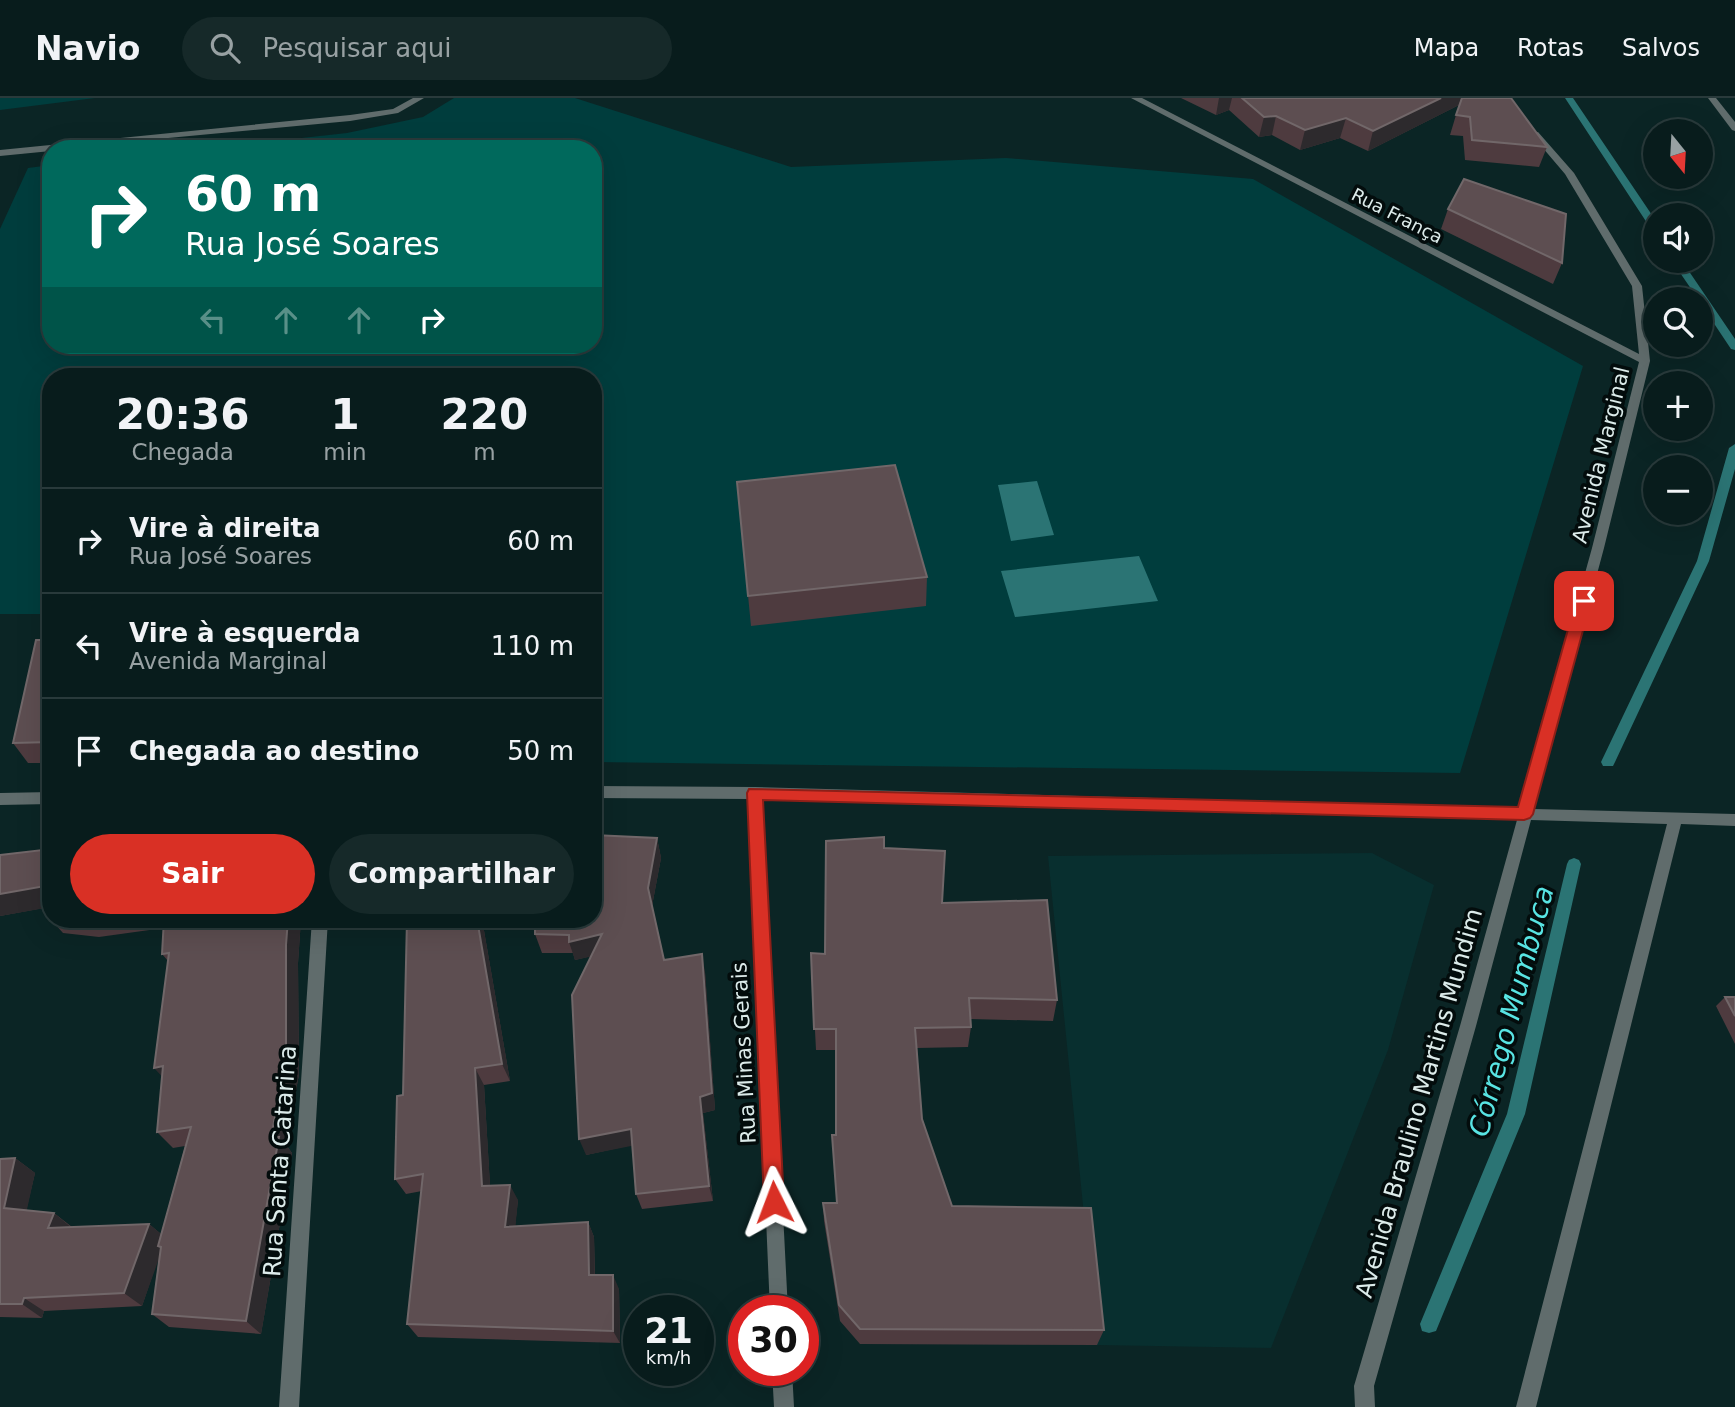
<!DOCTYPE html>
<html lang="pt">
<meta charset="utf-8">
<style>
body{margin:0;font-family:"DejaVu Sans",sans-serif;background:#162929;color:#f1f3f6;height:100vh;display:flex;flex-direction:column;font-size:26px;white-space:nowrap}
*{box-sizing:border-box;margin:0}
p{font-size:23px;color:#98a1a3}
.icon{flex:none;width:38px;height:38px;fill:none;stroke:currentColor;stroke-width:2;stroke-linecap:round;stroke-linejoin:round}
.map{position:relative;flex:1;overflow:hidden}
.panel{position:absolute;left:42px;top:270px;width:560px;height:560px;display:flex;flex-direction:column;background:#081c1c;border-radius:28px;box-shadow:0 7px 28px #0002,0 0 0 2px #293a3b}
.panel>*{flex:none}
.banner{position:absolute;left:42px;top:42px;width:560px;height:214px;border-radius:28px;box-shadow:0 7px 28px #0002,0 0 0 2px #293a3b;background:#00695c;color:#fff;overflow:hidden}
.needle{width:46px;rotate:162deg}
.buttons{position:absolute;left:1643px;top:21px;display:grid;gap:14px}
.buttons a{display:grid;place-items:center;width:70px;height:70px;border-radius:50%;background:#081c1c;box-shadow:0 7px 28px #0002,0 0 0 2px #293a3b;font-size:35px}
.speed{position:absolute;left:623px;top:1197px;display:flex;gap:14px;font-size:35px;font-weight:700;text-align:center}
.speed>*{display:grid;place-content:center;width:91px;height:91px;border-radius:50%;background:#081c1c;box-shadow:0 7px 28px #0002,0 0 0 2px #293a3b;line-height:1}
.speed small{font-size:18px;font-weight:400}
.speed .limit{border:10px solid #d22;background:#fff;color:#111}
.pin{position:absolute;display:grid;place-items:center;width:60px;height:60px;color:#fff;margin:-30px;border-radius:14px;box-shadow:0 4px 10px #0006}
.me{position:absolute;width:77px;margin:-38px;rotate:357deg;stroke-linejoin:round;filter:drop-shadow(0 0 5px #0008)}
.turn{display:flex;align-items:center;gap:24px;height:147px;padding:0 28px;font-size:32px}
.turn .icon{width:91px;height:91px;stroke-width:2.5}
.turn b{display:block;font-size:49px;line-height:60px}
.lanes{display:flex;align-items:center;height:66px;padding:0 28px;background:#0003;justify-content:center;gap:35px;direction:ltr}
.lanes .off{opacity:.35}
.eta{display:flex;justify-content:space-evenly;align-items:center;height:119px;text-align:center}
.eta b{font-size:42px;font-weight:800;line-height:49px}
.button{display:flex;gap:14px;margin-top:auto;padding:14px 28px}
.button a{flex:1;height:80px;border-radius:42px;background:#d93025;color:#fff;font-size:28px;font-weight:800;line-height:80px;text-align:center}
.button a+a{background:#162929;color:#f1f3f6}
ul{padding:0;list-style:none}
li{display:flex;align-items:center;gap:21px;height:105px;padding:0 28px;border-top:2px solid #293a3b}
li div{flex:1}
li b{display:block;font-size:26px}
li em{font-style:normal}
header{display:flex;align-items:center;gap:42px;box-sizing:border-box;height:98px;padding:0 35px;background:#081c1c;border-bottom:2px solid #293a3b}
header strong{font-size:33px}
nav{display:flex;gap:38px;margin-inline-start:auto;font-size:24px}
.search{width:490px;height:63px;background:#162929;display:flex;align-items:center;gap:18px;box-sizing:border-box;padding:0 24px;border-radius:38px;color:#98a1a3;font-size:26px}
.map>svg:first-child{display:block}
.built{fill:#082f2f}
.green{fill:#003d3d}
.water{fill:#2b7474}
.lines{fill:none;stroke-linecap:round;stroke-linejoin:round}
.stream{fill:#2b7474;fill-rule:evenodd}
.minor{fill:#606c6c;fill-rule:evenodd}
.wall{fill:#4e3b3f}
.shaded-wall{fill:#2d2a2d}
.building{fill:#5d4e51;stroke:#716769;stroke-width:2}
.route{fill:#d93025;stroke:#8d1f18;stroke-width:2}
.labels{text-anchor:middle;stroke-width:7;stroke-linejoin:round;paint-order:stroke}
.far-street-label{font-size:18px;fill:#dcebea;stroke:#030c0c}
.street-label{font-size:21px;fill:#dcebea;stroke:#030c0c}
.near-street-label{font-size:24px;fill:#dcebea;stroke:#030c0c}
.near-water-label{font-size:28px;font-style:italic;fill:#58e4e3;stroke:#030c0c}
</style>
<header>
<strong>Navio</strong>
<div class="search"><svg class="icon" aria-label="search" viewBox="0 0 24 24"><circle cx="10" cy="10" r="6"/><path d="M15 15l6 6"/></svg>Pesquisar aqui</div>
<nav><a>Mapa</a><a>Rotas</a><a>Salvos</a></nav>
</header>
<div class="map">
<svg width="1735" height="1309" viewBox="0 0 1735 1309">
<rect width="100%" height="100%" fill="#0b2525"/>
<path class="built" d="M1372,755l62,32 -46,165 -117,298 -174,-3 -49,-489z"/>
<path class="green" d="M0,0h95l-95,12z
M454,0h121l216,69 215,-9 247,21 330,187 -123,407 -867,-11v-386h-542v238h-51v-385l28,-61 23,-3v180h542v-196h-390l144,-16 76,-16z"/>
<path class="water" d="M1037,383l17,54 -43,6 -13,-56z
M1139,458l19,45 -143,16 -14,-46z"/>
<g class="lines">
<path class="stream" d="M1565,0h8l83,123v11l-5,-3z
M1672,163h10l53,78v11l-4,-1 -30,-45v-5h-3z
M1735,346v25l-26,92 -94,201 -2,4h-10l-2,-4 96,-201 32,-113z
M1574,760l5,2 2,4 -56,250 -89,217 -7,2 -7,-2 -2,-7 87,-210 60,-250 2,-4z"/>
<path class="minor" d="M413,0h11l-26,15 -48,8 -299,28v2l-51,5v-6l350,-35 43,-6z
M1131,0h11l497,256 -7,-68 -67,-112 -34,-40 7,-2 36,41 68,113 8,75 -46,187 -70,261 201,5v12l-54,-2 -145,583h-20l151,-583 -136,-4 -55,206 -102,360 1,21h-20l-1,-21 106,-360 57,-206 -755,-21 26,512h-18l-22,-512 -155,-1v-12l162,1 765,21 72,-260 47,-186z
M1708,0h8l19,24v9l-3,-1z
M51,694v12l-51,1v-12z
M312,821h16l-29,488h-20z
M772,1272h20l2,37h-20z"/>
</g>
<path class="wall" d="M1181,0h330l36,49 -8,20 -74,-7 -2,-24 -13,-1 9,-30 -91,46 -28,-13 -40,12 -28,-15 -13,2 -30,-27 -13,5z
M1448,111l114,54 -9,21 -112,-55z
M737,384l190,95 -1,29 -175,20z
M51,542v123h-23l-15,-20z
M657,740l4,20 -9,48 12,54 41,12 10,138 -12,3 10,88 -71,8 -6,-15 -4,-49 -46,10 5,-199 -16,4 -2,-7h-31l-7,-19z
M884,750l58,55 115,97 -4,21 -83,-2 1,8 -3,20 -51,1 5,71 30,87 152,124 -7,15 -237,-1 -20,-23 -16,-100 -1,-18h13v-153h-20l-5,-97 14,1z
M51,751v70h250l-3,44 1,111 -13,71 6,8 -31,181 -92,-7 -17,-13 7,-58 -17,50 -98,5 -2,7 -42,-1v-158l15,-1 20,15 -9,38 28,2 18,14 77,-3 12,10 24,-88 -12,2 -16,-16 5,-56 6,-115 -6,-7 2,-26 -65,9 -36,-4 -16,-18 2,-8 -49,9v-61z
M405,821h77l28,162 -26,4 6,101 28,14 -3,26 73,-4 6,15 1,38 24,14 1,54 -202,-6 -11,-13 15,-133 -16,3 -11,-15 8,-84 4,-172z
M1725,899h10v47l-19,-38z"/>
<path class="shaded-wall" d="M1219,0h13l-3,12 -13,5z
M1441,0h20l-2,7 -91,46 5,-20z
M1276,18l-4,19 -13,2 5,-20z
M1346,20l-6,20 -40,12 5,-20z
M657,740l4,20 -9,48 -4,-18z
M51,787v22l-51,9v-22z
M288,821h13l-3,44 1,111 -13,71 6,8 -31,181 -15,-13 25,-183z
M477,821h5l28,162 -8,-17z
M602,836l6,19 -33,7 -6,-18z
M702,856l3,18 10,138 -12,3 10,88 -4,-15 -9,-89z
M163,968l7,19 -16,-17z
M475,970l9,17 7,116 -9,-15z
M631,1031l5,16 -50,10 -7,-16z
M15,1060l20,15 -11,50 -20,-15z
M510,1087l8,15 -4,41 -9,-14z
M54,1115l18,15h-24z
M588,1124l6,15 1,52 -6,-14z
M149,1126l17,14 -8,8 4,4 -20,56 -18,-13z
M613,1177l6,14 1,54 -7,-12z
M24,1200l20,13 -2,7 -20,-14z"/>
<path class="building" d="M1242,0h199l-68,33 -27,-13 -41,12 -29,-14 -12,1z
M1462,0h49l36,49 -75,-7 -2,-23 -14,-2z
M1464,81l102,35 -4,49 -114,-54z
M895,367l32,112 -179,19 -11,-114z
M36,542h15v102l-38,1z
M593,737l64,3 -9,50 16,72 38,-6 10,139 -12,4 9,89 -73,8 -5,-65 -52,10 -7,-144 30,-61 -33,8v-7l-34,-1v-15h58z
M884,739v11l61,3 -3,52 105,-3 10,100 -88,-2 2,29 -56,1 7,91 30,87 139,2 13,122 -244,-1 -21,-24 -16,-102h14l-5,-68h4v-106h-22l-3,-76 14,1 1,-113z
M51,751v36l-51,9v-39z
M51,801v16h-4z
M164,821h124l-2,26v112l-15,81 8,-1 -33,184 -94,-7 9,-67 -3,-1 33,-119 -34,5 6,-66 -9,2 15,-115 -7,1z
M407,821h70l25,145 -27,4 7,118 28,-1 -5,42 83,-5 1,53h24v56l-206,-7 16,-150 -28,5 2,-83 6,-1z
M1725,899h10v19z
M15,1060l-11,50 50,5 -6,15 101,-4 -25,69 -100,5 -2,6h-22v-145z"/>
<path class="route" d="M1584,498l7,5 -58,213 -3,4 -6,2 -761,-20 21,402 -3,7 -7,3 -7,-3 -3,-7 -17,-409 2,-4 769,18 58,-206z"/>
<g class="labels">
<g class="far-street-label">
<text transform="translate(1397 118) rotate(27)" y="6">Rua França</text>
</g>
<g class="street-label">
<text transform="translate(1601 357) rotate(-76)" y="7">Avenida Marginal</text>
<text transform="translate(744 955) rotate(-93)" y="7">Rua Minas Gerais</text>
</g>
<g class="near-street-label">
<text transform="translate(1419 1005) rotate(-74)" y="8">Avenida Braulino Martins Mundim</text>
<text transform="translate(280 1063) rotate(-86)" y="8">Rua Santa Catarina</text>
</g>
<g class="near-water-label">
<text transform="translate(1511 913) rotate(-75)" y="10">Córrego Mumbuca</text>
</g>
</g>
</svg>
<div class="buttons">
<a><svg class="needle" viewBox="-14 -14 28 28"><path d="M0-13l5 13h-10z" fill="#e53935"/><path d="M0 13l5-13h-10z" fill="#98a1a3"/></svg></a>
<a><svg class="icon" aria-label="sound" viewBox="0 0 24 24"><path d="M4 9h4l5-4v14l-5-4H4zM17 9q2 3 0 6"/></svg></a>
<a><svg class="icon" aria-label="search" viewBox="0 0 24 24"><circle cx="10" cy="10" r="6"/><path d="M15 15l6 6"/></svg></a>
<a>+</a>
<a>−</a>
</div>
<div class="speed"><div>21<small>km/h</small></div><div class="limit">30</div></div>
<div class="pin" style="left:1584px;top:503px;background:#d93025"><svg class="icon" aria-label="arrive" viewBox="0 0 24 24"><path d="M6 21V4h12l-3 4 3 4H6"/></svg></div>
<svg class="me" style="left:774px;top:1104px" viewBox="-20 -20 40 40"><path d="M0-17L14 15 0 8-14 15z" fill="#d93025" stroke="#fff" stroke-width="4"/></svg>
<div class="banner">
<div class="turn"><svg class="icon" aria-label="right" viewBox="0 0 24 24"><path d="M7 20v-9h11M14 6l5 5-5 5"/></svg><div><b>60 m</b>Rua José Soares</div></div>
<div class="lanes"><svg class="icon off" aria-label="left" viewBox="0 0 24 24"><path d="M17 20v-9H6M10 6l-5 5 5 5"/></svg><svg class="icon off" aria-label="ahead" viewBox="0 0 24 24"><path d="M12 20V5M6 11l6-6 6 6"/></svg><svg class="icon off" aria-label="ahead" viewBox="0 0 24 24"><path d="M12 20V5M6 11l6-6 6 6"/></svg><svg class="icon" aria-label="right" viewBox="0 0 24 24"><path d="M7 20v-9h11M14 6l5 5-5 5"/></svg></div>
</div>
<section class="panel">
<div class="eta">
<div><b>20:36</b><p>Chegada</p></div>
<div><b>1</b><p>min</p></div>
<div><b>220</b><p>m</p></div>
</div>
<ul>
<li><svg class="icon" aria-label="right" viewBox="0 0 24 24"><path d="M7 20v-9h11M14 6l5 5-5 5"/></svg><div><b>Vire à direita</b><p>Rua José Soares</p></div><em>60 m</em></li>
<li><svg class="icon" aria-label="left" viewBox="0 0 24 24"><path d="M17 20v-9H6M10 6l-5 5 5 5"/></svg><div><b>Vire à esquerda</b><p>Avenida Marginal</p></div><em>110 m</em></li>
<li><svg class="icon" aria-label="arrive" viewBox="0 0 24 24"><path d="M6 21V4h12l-3 4 3 4H6"/></svg><div><b>Chegada ao destino</b></div><em>50 m</em></li>
</ul>
<div class="button"><a>Sair</a><a>Compartilhar</a></div>
</section>
</div>
